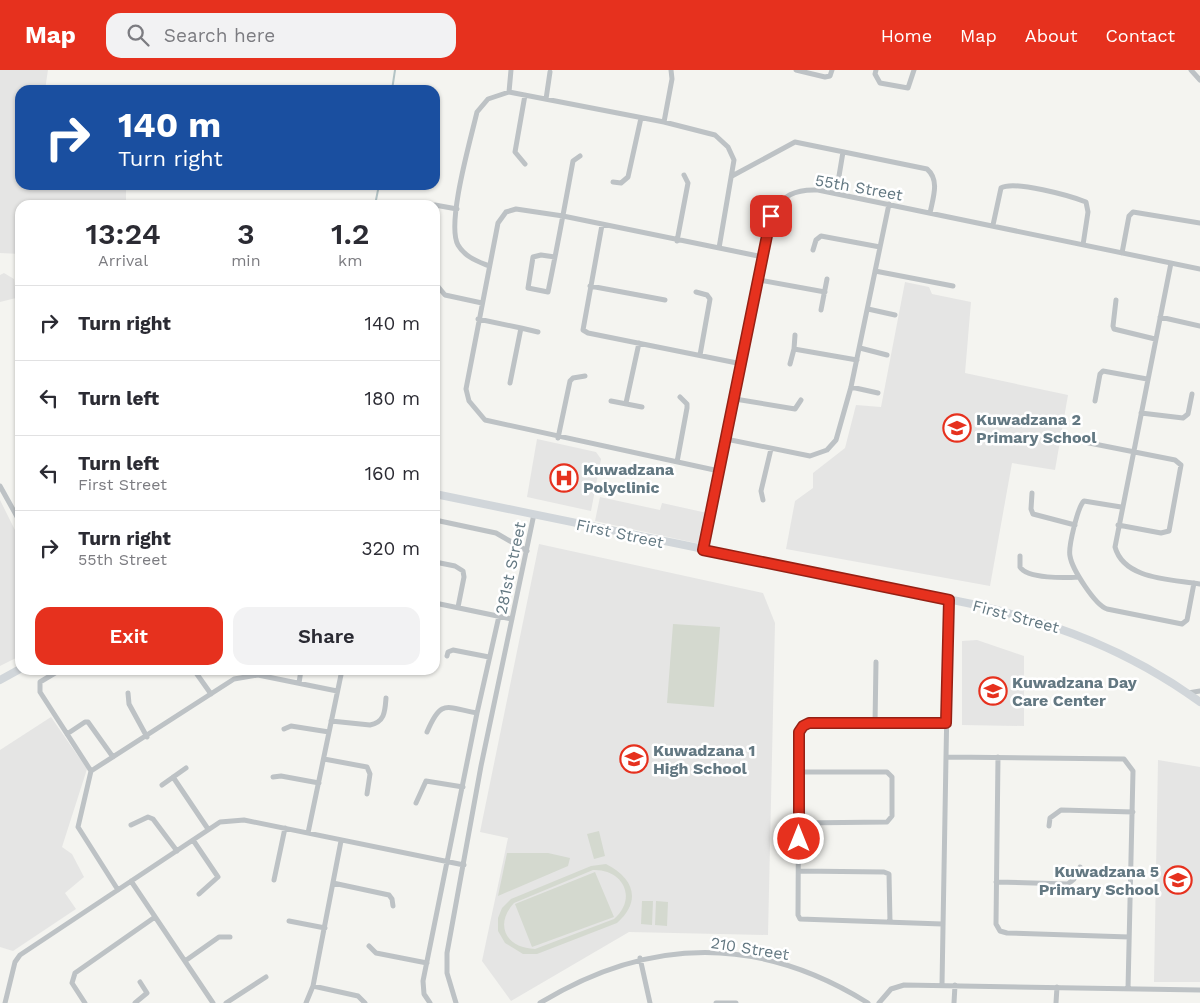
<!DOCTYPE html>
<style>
body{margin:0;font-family:"Work Sans",sans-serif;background:#f2f2f3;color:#2b2b33;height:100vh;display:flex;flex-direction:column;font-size:19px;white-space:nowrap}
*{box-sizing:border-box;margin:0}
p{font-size:16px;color:#7c7c81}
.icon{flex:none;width:28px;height:28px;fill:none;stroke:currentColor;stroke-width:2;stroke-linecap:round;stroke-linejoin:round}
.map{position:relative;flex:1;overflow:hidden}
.sheet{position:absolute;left:15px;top:130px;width:425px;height:475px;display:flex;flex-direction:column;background:#fff;border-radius:15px;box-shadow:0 1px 4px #0004}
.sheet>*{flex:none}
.guide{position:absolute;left:15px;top:15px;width:425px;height:105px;border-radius:15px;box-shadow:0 1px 4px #0004;background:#1a4fa0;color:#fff;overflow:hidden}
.pin{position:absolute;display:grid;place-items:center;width:42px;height:42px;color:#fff;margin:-21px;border-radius:10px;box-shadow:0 2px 8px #0006}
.me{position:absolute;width:55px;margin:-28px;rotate:0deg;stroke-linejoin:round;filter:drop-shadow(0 0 4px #0008)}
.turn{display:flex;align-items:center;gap:18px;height:105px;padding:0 20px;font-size:22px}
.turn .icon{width:65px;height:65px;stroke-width:2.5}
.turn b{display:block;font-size:35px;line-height:42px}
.eta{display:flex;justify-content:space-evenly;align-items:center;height:85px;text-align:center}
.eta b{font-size:30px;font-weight:600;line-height:35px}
.button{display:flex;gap:10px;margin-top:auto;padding:10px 20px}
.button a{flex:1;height:58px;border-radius:15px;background:#e6311e;color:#fff;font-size:20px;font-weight:600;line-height:58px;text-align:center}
.button a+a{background:#f2f2f3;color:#2b2b33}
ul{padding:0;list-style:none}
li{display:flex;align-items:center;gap:15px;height:75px;padding:0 20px;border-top:1px solid #e1e1e2}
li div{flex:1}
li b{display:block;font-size:19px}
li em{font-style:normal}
header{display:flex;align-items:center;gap:30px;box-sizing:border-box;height:70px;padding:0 25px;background:#e6311e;color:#fff}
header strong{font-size:24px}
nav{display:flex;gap:28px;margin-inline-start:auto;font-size:18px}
.search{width:350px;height:45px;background:#f2f2f3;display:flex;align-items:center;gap:12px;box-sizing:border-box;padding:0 18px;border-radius:15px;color:#7c7c81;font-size:19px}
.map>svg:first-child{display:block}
.built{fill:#e5e5e4}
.green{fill:#d4d9cf;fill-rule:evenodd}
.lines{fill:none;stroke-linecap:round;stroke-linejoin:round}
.stream{stroke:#b3c3c5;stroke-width:2}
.street{stroke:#bdc2c5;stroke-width:5}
.secondary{stroke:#d1d6da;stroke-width:8}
.route-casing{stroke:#962014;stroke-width:12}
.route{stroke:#e6311e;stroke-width:9}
.labels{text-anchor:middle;stroke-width:5;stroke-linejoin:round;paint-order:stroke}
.street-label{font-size:16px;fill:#637882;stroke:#fff}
.poi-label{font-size:16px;font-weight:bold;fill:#637882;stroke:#fff;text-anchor:start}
</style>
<header>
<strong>Map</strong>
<div class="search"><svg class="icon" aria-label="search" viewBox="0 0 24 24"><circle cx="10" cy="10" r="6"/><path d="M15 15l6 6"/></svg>Search here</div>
<nav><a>Home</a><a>Map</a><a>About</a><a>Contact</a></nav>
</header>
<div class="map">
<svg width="1200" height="933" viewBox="0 0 1200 933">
<rect width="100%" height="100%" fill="#f4f4f0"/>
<path class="built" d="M0,0h48l-3,20h-25v95l62,4 1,-4h21l3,3 19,2v15h-106v49l-20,-1z
M4,203l10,6 2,19 -16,4v-27z
M905,212l24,5 3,7 39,8 -6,71 103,22 -13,75 -43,-7 -22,123 -204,-37 9,-48 18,-13v-15l32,-25 11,-43 25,2z
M537,369l59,13 5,7 -10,52 -64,-14z
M600,427l60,13 2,-7 45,10 -7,31 -105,-23z
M0,430l20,40v116l-20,10z
M539,474l224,49 12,30 -7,312 -139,-3 -118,69 -29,-40 26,-123 -28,-6z
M977,570l47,16v70l-62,-1v-84z
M51,647l36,52 -25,78 10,7 12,23 -19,16 11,16 -63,42 -13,-4v-197z
M1158,690l42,7v215h-46z"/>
<path class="green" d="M673,554l47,3 -6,80 -47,-4z
M599,761l6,25 -11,3 -7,-25z
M507,783h41l22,5 -2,8 -70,30z
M606,794c28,14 36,37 11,59l-80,31h-14l-18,-11 -7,-12v-13l4,-10 9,-9 80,-33zM593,800c30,-1 45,28 21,49l-79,30c-29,-1 -41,-24 -21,-46z
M595,802l19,45 -82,30 -17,-43z
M642,831h11l-1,24 -11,-1z
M656,831l12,1 -1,24 -12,-1z"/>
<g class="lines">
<path class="stream" d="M392,20l3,-20
M375,135l4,-20"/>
<path class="street" d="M796,0l29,7 5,-1 2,-6
M876,0l-1,4 5,9 28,5 6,-18
M1191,0l9,10
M509,22l2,-22
M546,29l4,-27
M664,52l8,-43 -1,-9
M525,94l-10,-12 10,-57
M732,106l63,-34 132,27c13,11 6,29 3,44
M613,112l8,1 7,-6 13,-59
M836,124l7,-42
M418,135h15
M435,135l22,4
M602,155l-19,105 5,3 154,31
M993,155l8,-37c13,-8 70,8 85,14l2,10 -5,33
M677,171l11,-58 -4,-8
M813,180l3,-10 5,-4 59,11
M1122,183l7,-37 4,-4 67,11
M555,187l-14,-2 -8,2 -5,31 20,4c9,-44 17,-87 25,-131l7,-5
M1171,193l-56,284c9,33 57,32 85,37
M489,196c-12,-5 -24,-9 -31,-21 -12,-21 13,-107 19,-133l11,-13 21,-7 155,30 51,13 13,12 6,13 -15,88
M875,201l78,15
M759,210l66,12
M435,213l10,12 37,8
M590,216l75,14
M696,222l11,3 3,4 -10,56
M1116,230l-3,26 1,3 41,10
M868,239l27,6
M821,240l6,-31
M1160,247l40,9
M478,249l43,9 -11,55
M521,258l17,4
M860,278l27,7
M794,279l63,11
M790,294l4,-15 1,-14
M851,317l27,6
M735,329l60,10 6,-9
M611,331l31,6
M1095,331l5,-27 3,-3 44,8
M626,333l13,-60
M1141,343l42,5 5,-4 4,-20
M558,368l12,-57 3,-3 12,-2
M1064,368l111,22 6,5 -12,66 -8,2 -43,-8
M726,369l84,17 17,-6 9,-10 15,-53 38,-183
M677,392l10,-54v-4l-7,-7
M719,401l-234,-51 -16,-19 -3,-12 32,-166 8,-11 10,-3 47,7 200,41
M0,416l20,36
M1032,423l-1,16 2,5 42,11
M763,430l-2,-9 10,-42
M1121,437l-37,-6c-6,5 -16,46 -14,55 2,13 25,49 37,53l75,15 5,-4 7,-37
M435,450l61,13 31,18
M703,480l68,-334c11,-21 24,-27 47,-26l382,79
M1020,486v11c7,12 46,11 59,10
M435,492l20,4 8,5 1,6 -6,30
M949,530l-3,157 178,2 9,12 -5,218
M435,533l77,16
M447,586l1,-4 5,-2 36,7
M60,600l-20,12v10l51,79 143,-92 24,-4 79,16
M194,600l17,24
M299,613l2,-13
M128,623l1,11 18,33
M1188,623l12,-2
M331,651l39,4c15,-3 15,-14 16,-27
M875,654l1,-62
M284,659l7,-3 38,6
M427,662c14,-33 18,-25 50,-19
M67,664l18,-12h3l25,35
M998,687l-2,167 4,7 7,2 122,4
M324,689l43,8 3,7 -3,20
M91,701l-13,56 40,63
M799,702h88l5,5v39l-5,6 -88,1
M173,707l35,52
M273,707l8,-1 38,7
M162,715l24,-17
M416,733l10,-22 37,6
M131,755l17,-8 5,2 24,32
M1049,756l1,-8 11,-8 72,2
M308,763l34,-163
M193,770l25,37 -19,17
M799,801l85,1 5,2 1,48
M274,810l11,-52
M131,811l82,122
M996,812l72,2 6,-5 6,-12
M333,813l56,12 3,4 1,7
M289,851l36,7
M942,854l-142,-5 -2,-4 1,-183 4,-7 6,-2h137
M369,876l7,7 51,10
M640,888l10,45
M185,891l34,-24h11
M942,915l4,-228
M313,916l45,10 7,7
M5,933l10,-41 5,-7 200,-133 24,-2 220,45
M85,933l-13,-20 3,-10 80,-56
M135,933l12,-10 -7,-11
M226,933l40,-26
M306,933l7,-17 28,-145
M430,933l-6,-9 -1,-13 54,-268 22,-97
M456,933l-9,-30v-20l34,-187 53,-252
M540,933c110,-67 219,-68 328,0
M716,933h20
M879,933l12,-14 13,-4 296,5
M954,933l1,-18
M1056,933l1,-16"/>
<path class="secondary" d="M435,424l537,110c86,20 156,46 228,98
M0,610l20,-11"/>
</g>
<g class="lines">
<g class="route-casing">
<path id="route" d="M771,146l-68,334 246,50 -3,123h-137l-6,3 -4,6v107"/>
</g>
<use href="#route" class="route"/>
</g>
<defs>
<g id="school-ring" transform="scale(1.4375)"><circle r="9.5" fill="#fff" stroke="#e6311e" stroke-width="1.5"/><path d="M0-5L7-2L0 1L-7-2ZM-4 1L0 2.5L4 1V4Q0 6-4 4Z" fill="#e6311e"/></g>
<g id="hospital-ring" transform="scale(1.4375)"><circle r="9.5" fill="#fff" stroke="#e6311e" stroke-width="1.5"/><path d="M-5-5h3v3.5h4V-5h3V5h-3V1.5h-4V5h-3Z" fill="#e6311e"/></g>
</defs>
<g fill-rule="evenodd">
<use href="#school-ring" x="957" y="358"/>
<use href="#hospital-ring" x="564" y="408"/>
<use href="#school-ring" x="993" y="621"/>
<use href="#school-ring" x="634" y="689"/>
<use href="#school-ring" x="1178" y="810"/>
</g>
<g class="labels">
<g class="street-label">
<text transform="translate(859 117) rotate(10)" y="6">55th Street</text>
<text transform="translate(620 463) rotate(12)" y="6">First Street</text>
<text transform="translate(510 498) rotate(-78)" y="6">281st Street</text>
<text transform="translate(1016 546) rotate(15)" y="6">First Street</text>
<text transform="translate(750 878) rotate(9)" y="6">210 Street</text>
</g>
<g class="poi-label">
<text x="976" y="355">Kuwadzana 2<tspan x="976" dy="18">Primary School</tspan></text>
<text x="583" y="405">Kuwadzana<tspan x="583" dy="18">Polyclinic</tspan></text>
<text x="1012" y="618">Kuwadzana Day<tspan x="1012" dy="18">Care Center</tspan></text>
<text x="653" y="686">Kuwadzana 1<tspan x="653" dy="18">High School</tspan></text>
<text x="1159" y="807" text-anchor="end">Kuwadzana 5<tspan x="1159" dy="18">Primary School</tspan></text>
</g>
</g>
</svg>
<div class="pin" style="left:771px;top:146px;background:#d93025"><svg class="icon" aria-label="arrive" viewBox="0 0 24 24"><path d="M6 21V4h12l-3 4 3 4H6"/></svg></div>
<svg class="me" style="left:799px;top:769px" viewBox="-20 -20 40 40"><circle r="17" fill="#e6311e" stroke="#fff" stroke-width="3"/><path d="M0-11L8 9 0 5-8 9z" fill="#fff"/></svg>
<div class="guide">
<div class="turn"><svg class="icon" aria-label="right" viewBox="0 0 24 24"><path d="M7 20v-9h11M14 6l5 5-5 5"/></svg><div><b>140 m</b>Turn right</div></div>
</div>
<section class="sheet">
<div class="eta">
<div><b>13:24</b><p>Arrival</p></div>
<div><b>3</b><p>min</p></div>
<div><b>1.2</b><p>km</p></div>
</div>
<ul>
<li><svg class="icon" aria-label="right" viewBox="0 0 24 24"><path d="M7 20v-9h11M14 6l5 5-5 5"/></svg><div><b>Turn right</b></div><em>140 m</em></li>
<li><svg class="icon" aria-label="left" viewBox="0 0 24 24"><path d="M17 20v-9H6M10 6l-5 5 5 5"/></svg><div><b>Turn left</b></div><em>180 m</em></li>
<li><svg class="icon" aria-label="left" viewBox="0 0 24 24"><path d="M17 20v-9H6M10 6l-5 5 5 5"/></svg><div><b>Turn left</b><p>First Street</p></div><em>160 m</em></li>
<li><svg class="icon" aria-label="right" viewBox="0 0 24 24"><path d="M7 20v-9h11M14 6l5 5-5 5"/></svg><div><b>Turn right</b><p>55th Street</p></div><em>320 m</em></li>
</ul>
<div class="button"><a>Exit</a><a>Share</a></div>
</section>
</div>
